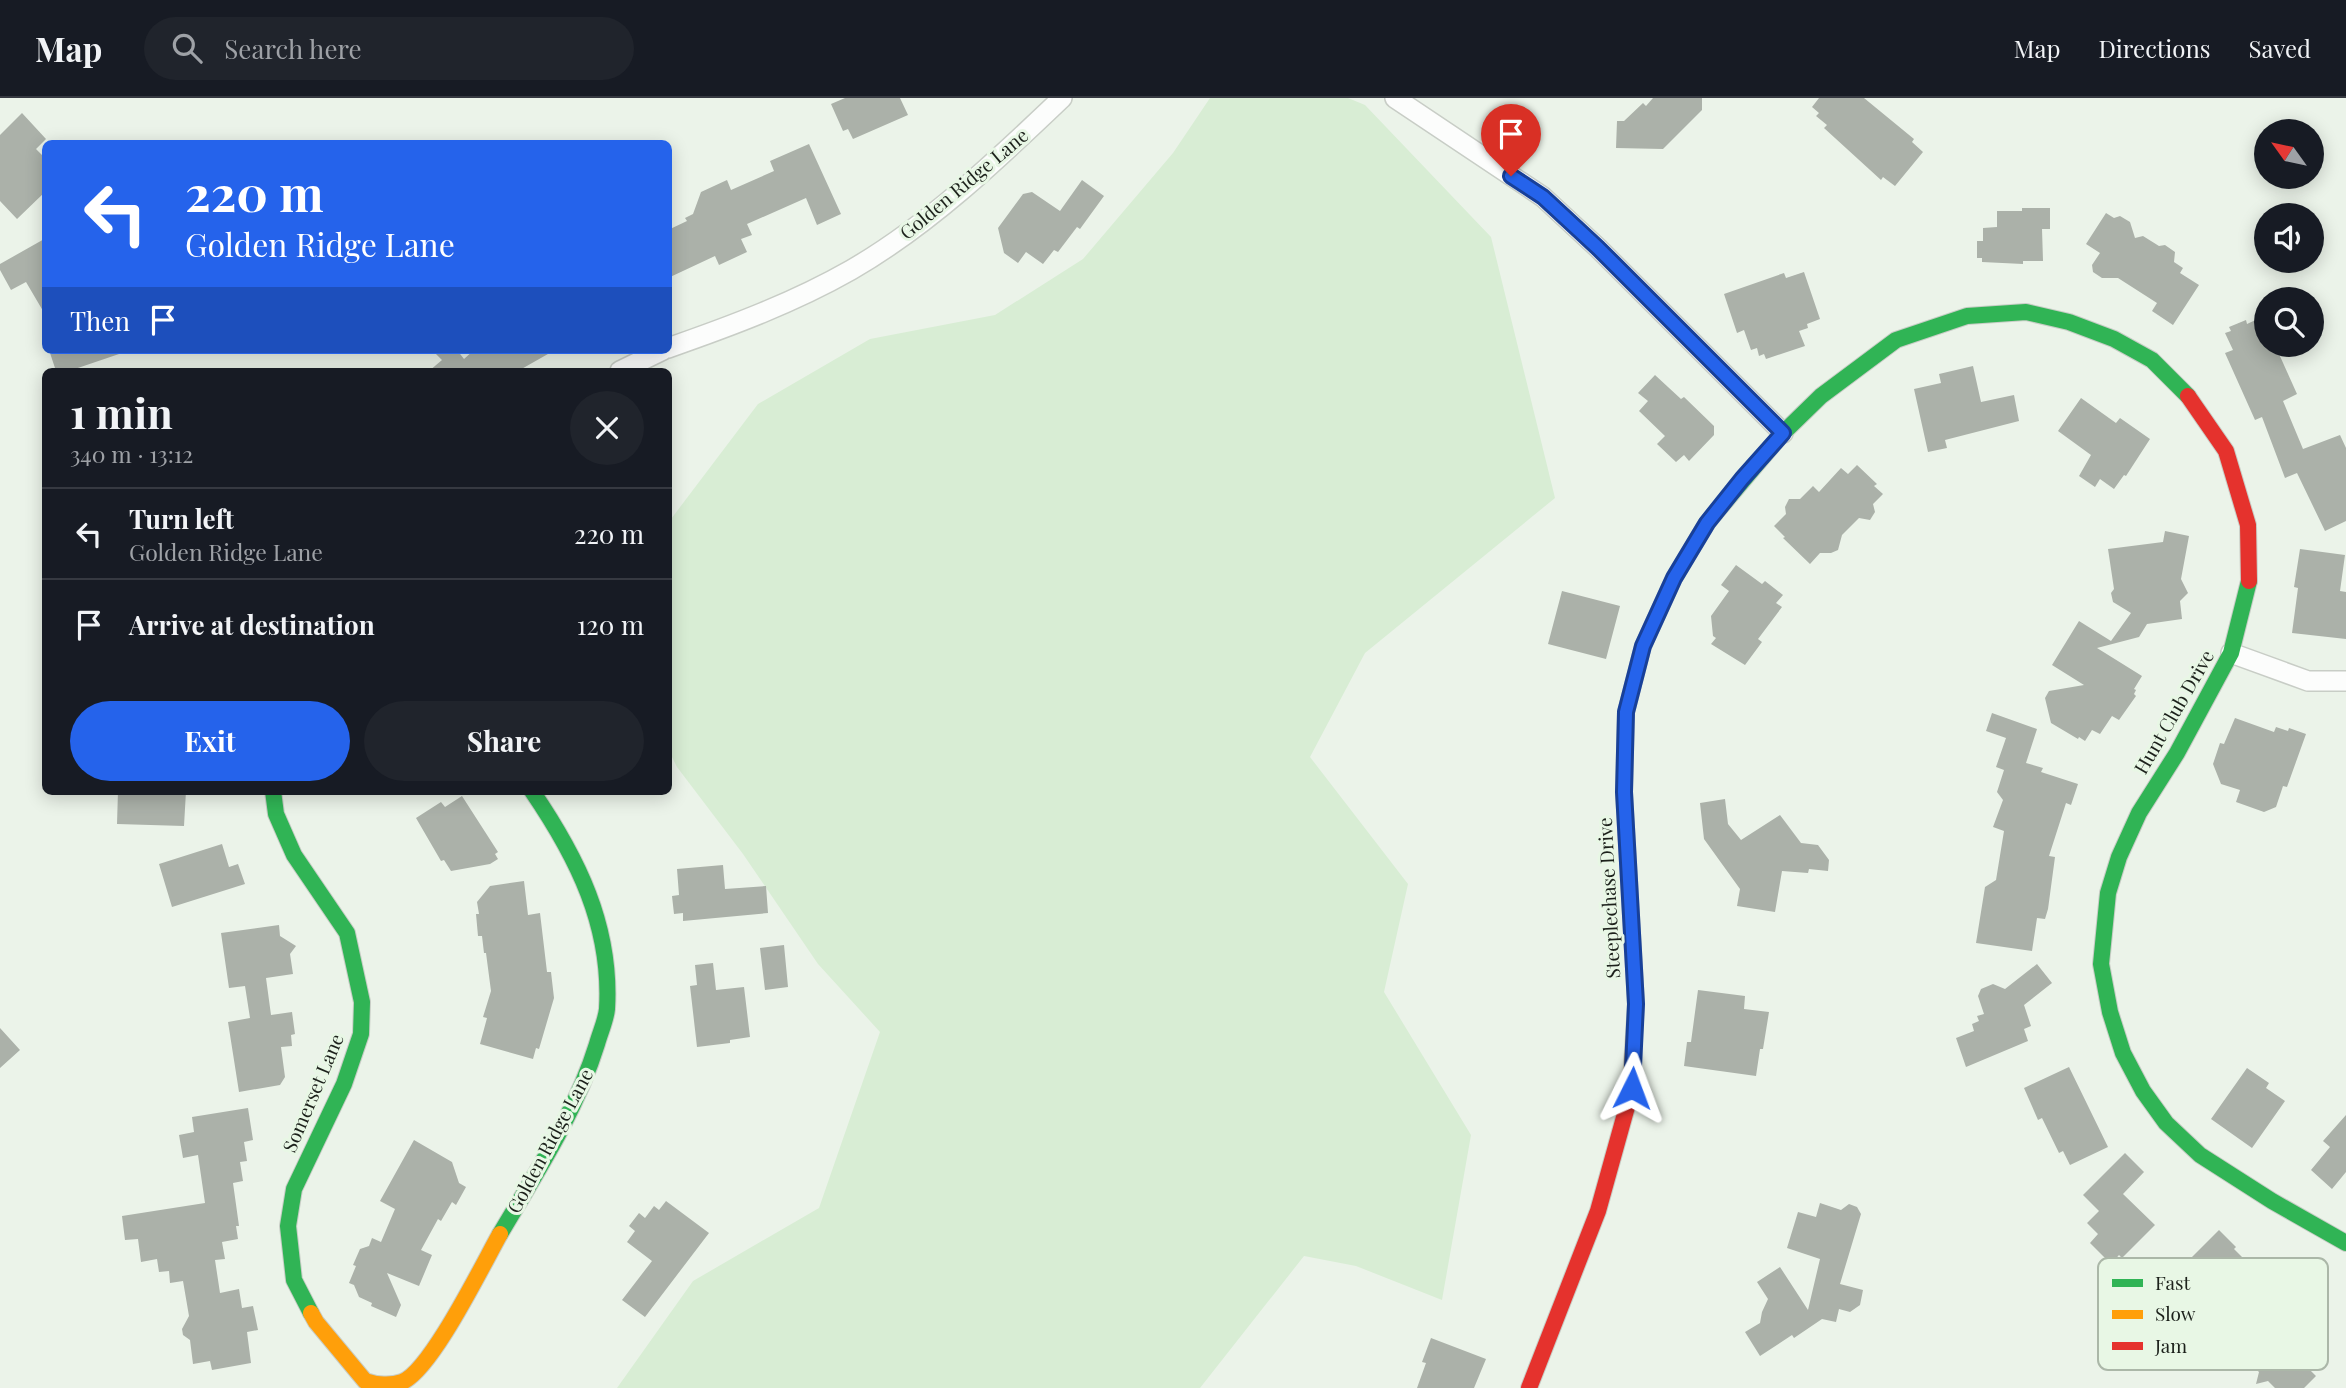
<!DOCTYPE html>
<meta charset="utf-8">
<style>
body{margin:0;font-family:"Playfair Display",serif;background:#20242c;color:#f1f3f6;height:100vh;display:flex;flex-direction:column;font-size:26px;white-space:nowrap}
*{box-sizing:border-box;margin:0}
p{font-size:23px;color:#9ea1a6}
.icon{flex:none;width:38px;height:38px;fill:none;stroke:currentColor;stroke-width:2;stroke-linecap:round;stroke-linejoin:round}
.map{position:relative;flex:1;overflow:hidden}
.sheet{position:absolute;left:42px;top:270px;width:630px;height:427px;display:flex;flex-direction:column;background:#171b24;border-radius:10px;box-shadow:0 4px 18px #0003}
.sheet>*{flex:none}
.guide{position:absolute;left:42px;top:42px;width:630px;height:214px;border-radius:10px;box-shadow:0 4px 18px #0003;background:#2563eb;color:#fff;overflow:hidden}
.needle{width:46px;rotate:303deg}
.buttons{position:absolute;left:2254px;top:21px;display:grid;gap:14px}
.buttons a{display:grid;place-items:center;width:70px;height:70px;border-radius:50%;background:#171b24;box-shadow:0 4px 18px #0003;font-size:35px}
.pin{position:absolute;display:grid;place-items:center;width:60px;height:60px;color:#fff;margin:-72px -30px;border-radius:50% 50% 50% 0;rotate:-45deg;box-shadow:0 0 7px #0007}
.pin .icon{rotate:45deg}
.me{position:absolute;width:77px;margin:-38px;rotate:3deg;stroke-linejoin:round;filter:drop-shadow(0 0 5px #0008)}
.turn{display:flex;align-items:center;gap:24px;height:147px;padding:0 28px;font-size:32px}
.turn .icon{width:91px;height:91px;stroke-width:2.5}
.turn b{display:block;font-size:49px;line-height:60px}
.then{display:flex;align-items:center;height:66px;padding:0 28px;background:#0003;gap:14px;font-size:26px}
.round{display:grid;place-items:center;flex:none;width:74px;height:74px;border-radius:37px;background:#20242c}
.summary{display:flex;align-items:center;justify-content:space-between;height:119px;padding:0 28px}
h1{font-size:42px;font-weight:700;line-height:52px}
.button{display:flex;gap:14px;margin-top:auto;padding:14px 28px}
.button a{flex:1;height:80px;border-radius:42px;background:#2563eb;color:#fff;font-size:28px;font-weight:700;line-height:80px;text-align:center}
.button a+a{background:#20242c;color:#f1f3f6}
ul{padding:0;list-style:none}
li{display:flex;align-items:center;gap:21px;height:91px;padding:0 28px;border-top:2px solid #363941}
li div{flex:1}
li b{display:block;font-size:26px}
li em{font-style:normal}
header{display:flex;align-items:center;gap:42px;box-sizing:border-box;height:98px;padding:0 35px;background:#171b24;border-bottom:2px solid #363941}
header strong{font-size:33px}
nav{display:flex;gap:38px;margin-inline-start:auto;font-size:24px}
.search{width:490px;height:63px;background:#20242c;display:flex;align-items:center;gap:18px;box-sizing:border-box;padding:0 24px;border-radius:38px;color:#9ea1a6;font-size:26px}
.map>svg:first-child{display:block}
.green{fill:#d8edd4}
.building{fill:#abb1a9}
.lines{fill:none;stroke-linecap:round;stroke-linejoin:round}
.street-casing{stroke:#c8cdc6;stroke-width:22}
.fast-casing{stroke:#c8cdc6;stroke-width:18}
.slow-casing{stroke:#c8cdc6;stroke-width:18}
.jam-casing{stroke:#c8cdc6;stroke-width:18}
.street{stroke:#fcfdfc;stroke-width:19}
.fast{stroke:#30b455;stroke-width:16}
.slow{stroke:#ff9f0a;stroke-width:16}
.jam{stroke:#e5322d;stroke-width:16}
.route-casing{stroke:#184099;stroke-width:18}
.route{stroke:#2563eb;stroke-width:12}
.labels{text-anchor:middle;stroke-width:6;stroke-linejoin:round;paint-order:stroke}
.street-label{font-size:19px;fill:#1c211b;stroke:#e8f7e5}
.key{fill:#e8f7e5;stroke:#abb7a8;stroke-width:2}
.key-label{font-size:19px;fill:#1c211b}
</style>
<header>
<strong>Map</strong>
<div class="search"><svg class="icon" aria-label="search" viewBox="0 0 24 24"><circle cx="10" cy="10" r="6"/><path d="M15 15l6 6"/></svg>Search here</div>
<nav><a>Map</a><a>Directions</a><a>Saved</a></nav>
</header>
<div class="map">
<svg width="2346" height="1290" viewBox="0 0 2346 1290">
<rect width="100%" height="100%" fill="#ebf3e9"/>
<path class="green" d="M1210,0h138l17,7 126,132 64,261 -190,155 -55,104 98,127 -24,108 87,143 -29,165 -86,-34 -52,-10 -104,132h-583l76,-107 126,-73 61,-176 -62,-68 -75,-110 -66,-87 -8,-16 -1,-228 90,-119 112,-65 125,-24 88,-56 90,-106z"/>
<path class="building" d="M845,0h55l8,17 -55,24 -5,-10 -5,2 -12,-27z
M1653,0h49v12l-39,39 -47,-1 1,-27h7l19,-18 3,3z
M1819,0h45l50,41 -2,3 11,10 -28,34 -12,-9 -2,3 -57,-52 3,-3 -11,-9 3,-3 -7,-6z
M22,15l24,26 -10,10 10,10v32l-29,28 -17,-18v-66z
M809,46l32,70 -24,11 -11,-27 -59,26 5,11 -11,4 6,13 -28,13 -4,-9 -47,22v-48l19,-9 -2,-3 8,-4 8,-22 26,-12 4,10 43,-19 -4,-10z
M1082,82l22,16 -24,33 -3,-2 -19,25 -4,-2 -11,14 -17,-12 -8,11 -14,-10 -6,-25 25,-34 9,-2 28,19z
M2022,110h28v21h-8l1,32h-20v3l-41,-2v-4h-5v-17h6v-13l14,-1v-16h25z
M2106,115l8,5 6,-2 10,6 5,16 8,-2 16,10 6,-1 10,7 -1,10 9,6 -3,5 19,12 -26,40 -21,-14 5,-8 -39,-25h-16l-9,-6 -1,-7 8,-12 -14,-9z
M46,140v78l-20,-34 -15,8 -11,-20v-6z
M1804,174l16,47 -13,5 1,4 -9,3 6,15 -39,13 -2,-5 -5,2 -2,-8 -6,2 -7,-20 -7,3 -13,-39 60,-21 2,5z
M2262,219l4,9v19h9l22,49 -14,7 20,48 37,-14 6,13v73l-21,10 -28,-58 -12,5 -23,-61 -7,3 -30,-67 8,-3 -8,-17 6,-2 -2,-4 17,-7 1,4z
M49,252h73v3l-53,18h-13z
M432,252h25l7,9 10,-9h81l-37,21h-89l13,-11z
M1973,268l8,36 33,-7 5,26 -74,19 2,8 -19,4 -14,-63 27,-6 -2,-9z
M1655,277l26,24 3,-2 30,29v9l-25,26 -5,-6 -8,7 -19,-18 8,-8 -26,-25 9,-10 -10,-8z
M2081,300l35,25 4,-5 30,21 -24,37 -2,-1 -10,14 -14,-10 -5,8 -16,-11 12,-21 -33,-24z
M1857,367l20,19 -3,2 9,8 -10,10 2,8 -5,8 -11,-2 -17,17 -4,15 -7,3h-11l-10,11 -27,-26 2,-1 -11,-11 12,-12 -1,-7 4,-8h11l13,-13 6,6 22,-24 7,6z
M2165,433l24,5 -8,43 7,14 -8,8 2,18 -35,5 -8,13 -42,11 45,28 -8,13 2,1 -2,4 2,2 -17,24 -7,-4 -12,18 -8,-4 -7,11 -6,-4 -1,2 -27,-16 -6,-25 4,-7 35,-6 -32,-20 27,-44 32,20 20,-28 -18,-11 -2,-9 3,-4 -6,-40 55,-7z
M2300,451l45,6 -5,36 6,1v47l-54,-6 6,-45 -4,-1z
M1736,467l26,19 3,-3 18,14 -7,8 6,4 -24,32 4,3 -17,23 -34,-21 5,-6 -3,-2 -2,-20 18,-25 -8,-6z
M1562,493l58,15 -14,53 -58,-15z
M1992,615l45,16 -11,34 17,5 -2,4 37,12 -7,21 -5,-2 -17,53 6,1 -7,52 -3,10 -8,-1 -5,33 -56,-8 9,-56 11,-7 8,-49 -11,-4 10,-27 -6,-8 7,-22 -8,-3 10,-29 -20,-7z
M2235,620l39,14 2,-5 12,4 1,-3 17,6 -19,53 -4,-1 -7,21 -12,5 -28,-10 4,-12 -19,-6 -8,-20 7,-21 4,1z
M118,693h68l-2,35 -67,-2z
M462,698l36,56 -3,2 3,5 -8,5 -39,7 -7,-11 -3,1 -25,-43 25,-16 4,5z
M1725,701l3,25 13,16 39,-25 21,28 17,2 11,15 -1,11 -19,-2 -1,4 -26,-2 -7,41 -38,-6 3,-17 -36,-50 -4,-36z
M222,746l7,23 9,-3 7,20 -73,23 -13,-43z
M723,767l2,24 41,-3 2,27 -85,8v-8l-9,1 -2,-18 7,-1 -2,-26z
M524,783l4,34 12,-2 7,59h4l3,26 -15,51 -3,-1 -3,11 -53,-15 7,-26 -4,-1 8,-26 -5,-38h-2l-2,-17h-4l-2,-22h3l-2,-12 13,-16z
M279,827l1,11 16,10 -6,8 3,20 -27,4 5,37 21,-3 3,22 -4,1 1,11 -11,1 4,30 -5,8 -41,7 -11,-70 22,-4 -5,-32 -16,2 -8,-55z
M784,847l4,42 -23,3 -5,-42z
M713,865l3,27 28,-3 6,50 -20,3v3l-33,4 -7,-61 7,-1 -2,-20z
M2037,866l15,19 -28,22 7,21 -7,3 4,12 -62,26 -10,-29 18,-7 -2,-7 7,-3 -2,-5 7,-2 -6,-18 3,-7 12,-5 12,5z
M1698,892l47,6 -1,13 25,3 -6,37h-3l-4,27 -72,-10 3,-24h4z
M0,930l20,22 -20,18z
M2069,969l39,80 -38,18 -7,-14 -4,2 -17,-35 -4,2 -14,-32z
M2247,970l22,15 -3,5 19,13 -33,47 -41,-29z
M248,1010l5,32 -9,2 3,19 -7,1 3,19 -10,2 6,43h-3l2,13 -16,3 3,17 -10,1 5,33 19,-4 3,19 11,-2 5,24 -11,2 4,31 -39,7 -2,-9 -17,3 -3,-24 -7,-5 -1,-6 7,-13 -6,-35 -13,2 -1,-12 -10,1 -2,-13 -16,3 -3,-23 -13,1 -3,-24 83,-13 -7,-48 -15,3 -4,-23 15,-3 -2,-15z
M2346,1017v57l-14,17 -21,-19 19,-23 -7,-6z
M414,1042l38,22 7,21 7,4 -10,18 -4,-3 -11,19 -3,-2 -17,31 11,5 -13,31 -32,-13 14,32 -5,12 -25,-11 1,-3 -13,-6 -5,-12 -5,-2 7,-17 -3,-1 7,-16 9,-3 3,-8 9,4 14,-33 -15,-8z
M2125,1055l19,19 -21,22 32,31 -33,33 -3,-3 -8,9 -21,-21 8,-9 -11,-11 12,-12 -16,-16z
M666,1103l43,32 -64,84 -23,-17 30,-39 -25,-19 8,-11 -6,-5 10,-13 6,5 9,-12 5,4z
M1820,1105l21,7 8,-6 8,3 4,7 -21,70 23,6 -3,15 -10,7 -11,-3 -3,13 -14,-3 -28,19 -2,-3 -32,21 -15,-24 15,-9 2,-11 6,-13 -11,-17 23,-15 28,43 12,-51 -33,-11 11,-36 18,5z
M2219,1132l17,17 -2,2 8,8 -14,14 4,6 -5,5 19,23 -16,16 -7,-7 -16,14 -26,-22 2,-2 -21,-21 13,-14 2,3z
M2310,1196l17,17 -23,23 16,17 -1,2 4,4 -13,13 6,6 -12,12h-29l-7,-7 -12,3 3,-12 -14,-14z
M1431,1240l55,21 -12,29h-57l9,-25 -4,-1z"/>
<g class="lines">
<g class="street-casing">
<path id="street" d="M1395,0l148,99 55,51 185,185
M668,250c63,-22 125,-45 183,-78 78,-45 146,-110 211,-172
M620,273l43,-21
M2231,555l77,28h38"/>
</g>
<g class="fast-casing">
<path id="fast" d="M2249,483l-18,72 -54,100 -38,60 -20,44 -11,36 -7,71 9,48 13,41 20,38 23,32 34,32 72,46 74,42
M273,693l3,23 18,41 53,78 15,69 -1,32 -17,50 -50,105 -6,37 6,54 17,33
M1624,694l2,-80 17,-66 31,-68 33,-55 76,-90 38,-37 75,-56 71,-24 59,-4 43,10 45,17 38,21 36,36
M500,1136c36,-61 76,-122 97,-190 3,-11 9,-24 10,-35 5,-83 -30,-152 -75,-218"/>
</g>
<g class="slow-casing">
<path id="slow" d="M1624,694l12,212 -6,92
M311,1215l5,9 49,59c11,4 26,5 37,1 29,-11 81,-118 98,-148"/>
</g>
<g class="jam-casing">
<path id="jam" d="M2188,298l38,55 22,74 1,56
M1529,1290l69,-177 32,-115"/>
</g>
<use href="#street" class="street"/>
<use href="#fast" class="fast"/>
<use href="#slow" class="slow"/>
<use href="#jam" class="jam"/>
</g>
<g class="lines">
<g class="route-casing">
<path id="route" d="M1511,78l32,21 55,51 185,185 -41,46 -35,44 -33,55 -31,68 -17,66 -2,80 12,212 -4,84"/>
</g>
<use href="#route" class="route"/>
</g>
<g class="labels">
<g class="street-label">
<text transform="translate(964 86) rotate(-40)" y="7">Golden Ridge Lane</text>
<text transform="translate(2174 614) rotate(-60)" y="7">Hunt Club Drive</text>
<text transform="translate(1609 800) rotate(-93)" y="7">Steeplechase Drive</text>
<text transform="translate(313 995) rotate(-67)" y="7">Somerset Lane</text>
<text transform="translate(550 1043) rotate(-62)" y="7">Golden Ridge Lane</text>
</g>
</g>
<rect x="2098" y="1160" width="230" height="112" rx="10" class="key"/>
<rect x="2112" y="1181" width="31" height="8" fill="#30b455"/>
<rect x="2112" y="1212" width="31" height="9" fill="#ff9f0a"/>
<rect x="2112" y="1244" width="31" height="8" fill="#e5322d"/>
<g class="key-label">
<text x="2155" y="1192">Fast</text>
<text x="2155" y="1223">Slow</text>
<text x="2155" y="1255">Jam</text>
</g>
</svg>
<div class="buttons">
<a><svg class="needle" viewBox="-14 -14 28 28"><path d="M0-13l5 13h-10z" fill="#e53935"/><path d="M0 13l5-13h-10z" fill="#9ea1a6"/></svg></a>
<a><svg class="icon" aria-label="sound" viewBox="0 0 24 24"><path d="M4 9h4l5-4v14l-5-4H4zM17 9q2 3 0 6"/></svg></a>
<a><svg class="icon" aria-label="search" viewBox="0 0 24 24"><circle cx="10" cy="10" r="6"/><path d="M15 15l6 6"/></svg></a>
</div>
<div class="pin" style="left:1511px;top:78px;background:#d93025"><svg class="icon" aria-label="arrive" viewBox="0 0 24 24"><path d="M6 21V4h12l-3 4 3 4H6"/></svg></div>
<svg class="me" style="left:1632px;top:990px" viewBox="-20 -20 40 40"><path d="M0-17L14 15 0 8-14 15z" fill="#2563eb" stroke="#fff" stroke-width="4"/></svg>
<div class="guide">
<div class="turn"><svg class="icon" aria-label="left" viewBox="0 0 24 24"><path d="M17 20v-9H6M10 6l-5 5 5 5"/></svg><div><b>220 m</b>Golden Ridge Lane</div></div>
<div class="then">Then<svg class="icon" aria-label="arrive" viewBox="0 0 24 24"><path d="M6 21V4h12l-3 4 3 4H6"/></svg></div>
</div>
<section class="sheet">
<div class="summary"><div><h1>1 min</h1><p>340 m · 13:12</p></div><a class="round"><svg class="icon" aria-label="close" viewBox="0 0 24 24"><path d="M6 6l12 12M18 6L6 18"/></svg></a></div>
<ul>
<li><svg class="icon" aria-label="left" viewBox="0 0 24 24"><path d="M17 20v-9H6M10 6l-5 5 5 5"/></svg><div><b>Turn left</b><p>Golden Ridge Lane</p></div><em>220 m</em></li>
<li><svg class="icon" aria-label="arrive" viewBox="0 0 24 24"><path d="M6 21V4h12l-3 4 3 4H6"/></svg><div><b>Arrive at destination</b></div><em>120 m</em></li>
</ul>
<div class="button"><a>Exit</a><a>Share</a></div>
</section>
</div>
